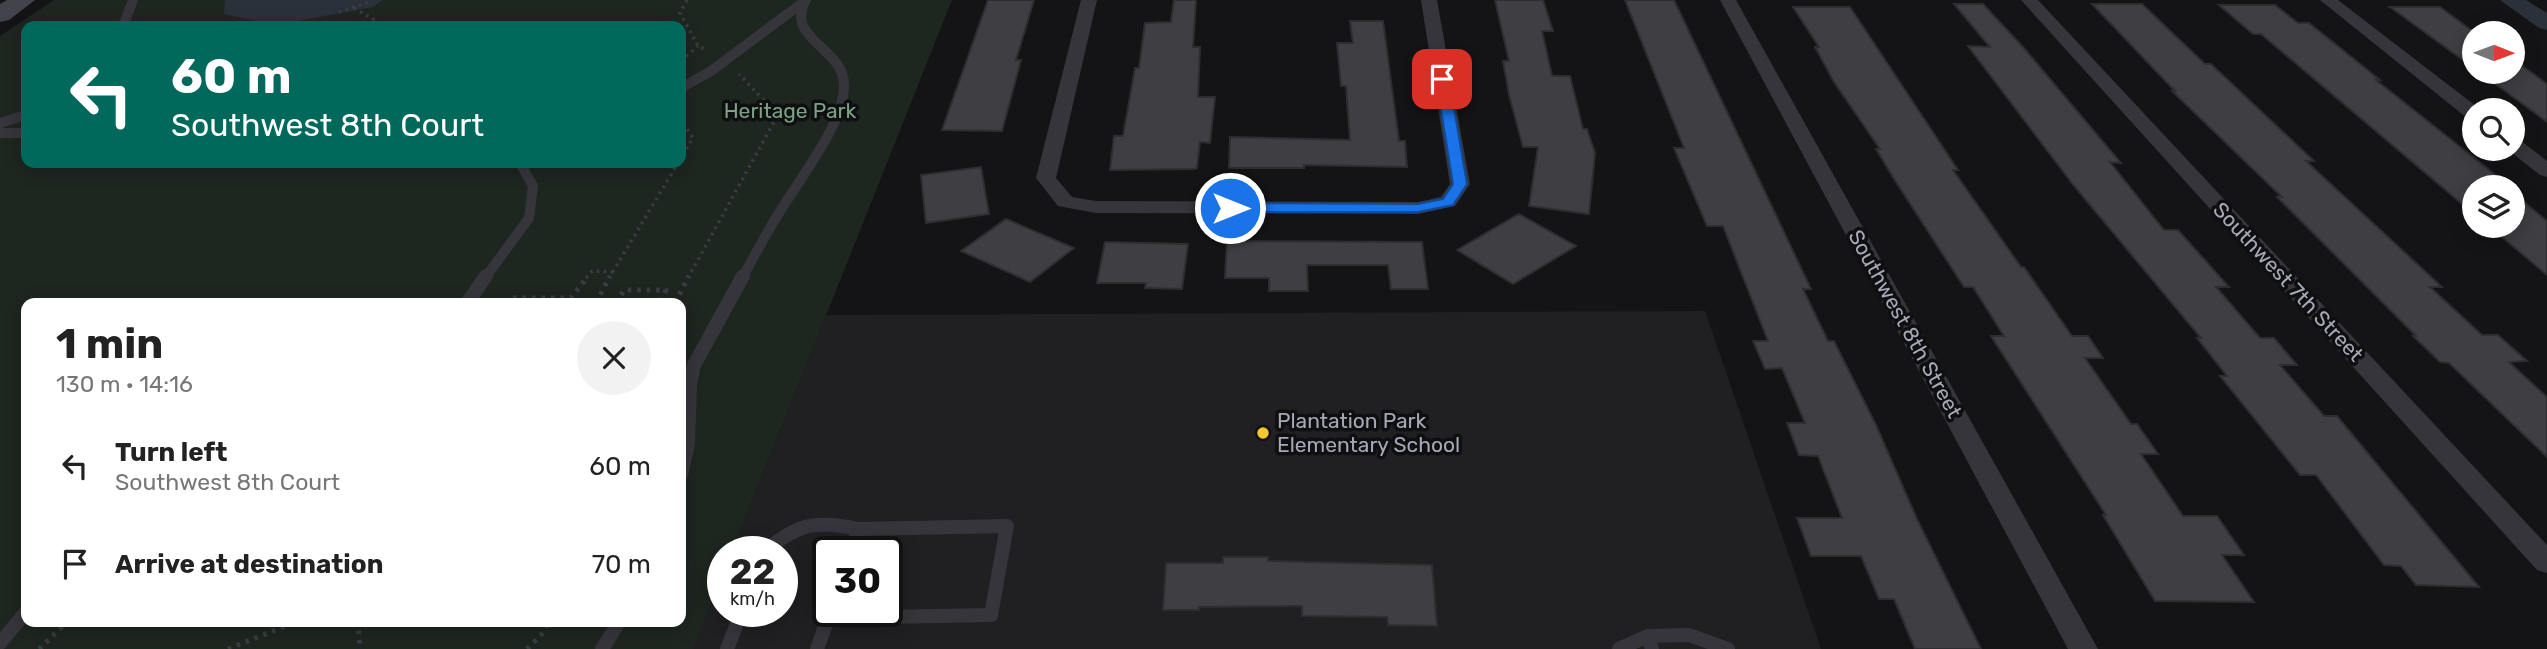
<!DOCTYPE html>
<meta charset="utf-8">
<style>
body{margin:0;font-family:Rubik,sans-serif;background:#f2f2f2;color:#222;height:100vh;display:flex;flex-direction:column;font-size:26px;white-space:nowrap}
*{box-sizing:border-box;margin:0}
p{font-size:23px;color:#767676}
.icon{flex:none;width:38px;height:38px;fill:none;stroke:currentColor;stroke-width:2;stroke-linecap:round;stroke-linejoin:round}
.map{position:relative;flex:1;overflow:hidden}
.sheet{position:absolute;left:21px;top:298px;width:665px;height:329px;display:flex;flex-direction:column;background:#fff;border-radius:14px;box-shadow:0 4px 18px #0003}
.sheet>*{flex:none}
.top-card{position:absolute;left:21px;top:21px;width:665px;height:147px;border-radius:14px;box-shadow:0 4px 18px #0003;background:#00695c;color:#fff;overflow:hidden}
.needle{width:46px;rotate:91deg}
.tools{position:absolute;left:2462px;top:21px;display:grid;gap:14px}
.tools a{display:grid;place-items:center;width:63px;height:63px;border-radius:50%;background:#fff;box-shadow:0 4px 18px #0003;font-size:35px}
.speed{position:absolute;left:707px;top:536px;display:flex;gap:14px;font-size:35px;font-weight:700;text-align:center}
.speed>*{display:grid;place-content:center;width:91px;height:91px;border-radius:50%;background:#fff;box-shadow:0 4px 18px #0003;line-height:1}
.speed small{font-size:18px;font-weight:400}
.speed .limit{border:4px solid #111;border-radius:10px;background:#fff;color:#111}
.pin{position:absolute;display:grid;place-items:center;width:60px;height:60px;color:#fff;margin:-30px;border-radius:14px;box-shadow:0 4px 10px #0006}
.me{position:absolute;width:77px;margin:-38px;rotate:90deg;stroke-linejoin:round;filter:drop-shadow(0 0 5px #0008)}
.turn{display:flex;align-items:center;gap:24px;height:147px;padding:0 35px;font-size:32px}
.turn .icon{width:91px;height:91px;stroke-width:2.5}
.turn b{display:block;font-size:49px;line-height:60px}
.round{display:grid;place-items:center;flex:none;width:74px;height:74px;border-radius:37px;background:#f2f2f2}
.overview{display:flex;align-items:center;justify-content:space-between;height:119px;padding:0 35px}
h1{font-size:42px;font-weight:700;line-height:52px}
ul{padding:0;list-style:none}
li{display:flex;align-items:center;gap:21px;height:98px;padding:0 35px}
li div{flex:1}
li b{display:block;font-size:26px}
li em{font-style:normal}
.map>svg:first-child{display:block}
.built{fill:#202023;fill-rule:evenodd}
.green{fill:#1e2620;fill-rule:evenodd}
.water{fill:#2a313a}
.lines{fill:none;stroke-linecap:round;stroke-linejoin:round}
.canal{fill:#2a313a;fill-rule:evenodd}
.building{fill:#3e3e43;stroke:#2e2e32;stroke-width:2}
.path-far1{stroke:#3b3c42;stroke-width:3.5;stroke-dasharray:2.5 4.5;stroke-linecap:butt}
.path{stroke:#3b3c42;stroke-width:5;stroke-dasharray:3.5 6;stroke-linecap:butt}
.service-far1{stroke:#35353b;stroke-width:10}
.service{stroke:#35353b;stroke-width:14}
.minor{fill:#35353b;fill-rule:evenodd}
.secondary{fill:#43444b;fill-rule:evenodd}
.route{fill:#1a73e8;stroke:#114b97;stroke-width:2}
.poi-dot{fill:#f6c72b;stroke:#0f0f11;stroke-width:2.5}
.labels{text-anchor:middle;stroke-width:7;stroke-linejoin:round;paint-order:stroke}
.park-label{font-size:21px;fill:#7ba282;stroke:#0f0f11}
.street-label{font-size:21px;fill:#a5a9b6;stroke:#0f0f11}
.poi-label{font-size:21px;fill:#a5a9b6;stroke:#0f0f11;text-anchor:start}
</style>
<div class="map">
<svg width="2547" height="649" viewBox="0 0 2547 649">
<rect width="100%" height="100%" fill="#141416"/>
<path class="built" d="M1705,311l116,338h-1128l30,-75v37h59v-60h-50l94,-236zM828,551h59v60h-59z"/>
<path class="green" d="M54,0h898l-220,551h-9v23l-30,75h-693v-613zM26,26h655v137h-655zM26,303h655v318h-655z"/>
<path class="water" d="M225,0h158l-10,7 -97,18 -52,-11z"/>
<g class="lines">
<path class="canal" d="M2500,0h26l21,13v17l-8,-2z"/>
</g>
<path class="building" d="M988,0h46l-18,60h5l-19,71 -60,-1z
M1174,0h22l-3,47h7l-2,50h17l-5,46 -10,-1 -3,26 -3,1 -84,1 4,-34h9l12,-68h4l6,-45 26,-1z
M1495,0h48l10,31h-11l10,45h18l13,53h4l8,24 -6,61 -60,-8 9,-59h-15l-14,-52 -6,-34h6z
M1625,0h49l137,289h-8l25,52h6l42,84 41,94 64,130h-66l-21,-50h-15l-18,-43h-50l-14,-38h45l-24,-62 -19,-1 -12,-32h18l-23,-55 -17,1 -12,-28h15l-45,-115h-16l-33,-78h10z
M1954,4h29l40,43 98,116 -11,-1 54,68h14l51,57h-13l44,51h14l23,27h-17l44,51h13l142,171 -63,-2 -15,-19 -17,-1 -68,-90h-16l-80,-99h7l-30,-38h4l-127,-152 -106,-140 22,1z
M2092,4h50l63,60h6l103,97h-8l136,126h-12l52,48h16l29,26 -18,1 38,35v60l-98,-94 -9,-1 -27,-26h3l-139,-139h5l-110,-106h3z
M2219,5h56l23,18h11l71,57h-4l131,104h-5l4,3h-32v27l-213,-180h-8z
M1793,7h57l108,163h-5l68,97h3l48,69h16l15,22h-18l46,66h6l21,30h-17l42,62h34l27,39h-22l32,47 -99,-1 -52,-86h3l-115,-179h13l-31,-49h-9l-68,-105 -20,-33h4l-46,-67 -19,-35h4z
M2390,7h50l35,26 -1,35z
M1350,21h33l16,120h6l2,26 -103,-2v3h-75l1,-31 120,3 -4,-54h-5l-4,-43h16z
M2513,59l34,25v38l-68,-50h34z
M981,167l8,47 -63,9 -5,-48z
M2513,193l34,28v54l-58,-49h24z
M1519,214l57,32 -63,38 -56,-34z
M1006,219l68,29 -44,34 -69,-31z
M1227,241l195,1 6,47h-37l-3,-24h-81l1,26h-39v-13h-44z
M1105,242l83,2 -6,45 -37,-1 1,-5h-49z
M1223,557h45v4l164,4 5,61 -49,-1 -1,-8 -85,-1v-10l-103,1v3h-36l3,-47h57z"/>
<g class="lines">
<path class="path-far1" d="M687,0l-7,13 18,33 8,4
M354,8l21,12
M339,12l30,-10
M681,61l17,-15
M681,126l6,3 6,9 -12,20
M586,278l6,-7 21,1
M609,278l69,-115
M688,278l86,-156 -2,-13 -33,-35"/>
<path class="path" d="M513,298h58l17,-22
M596,303l14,-27
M616,303l8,-13h42l-7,13
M675,303l14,-27
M358,621l2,28
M507,621l-1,3 35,-3
M39,649l29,-28
M228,649l70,-28
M527,649l17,-17 5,-11"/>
<path class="service-far1" d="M123,26l10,-26
M681,88l30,-17 90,-67
M0,123l26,-8
M0,133h26
M485,278l44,-60 4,-32 -13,-23
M742,278c12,-22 24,-44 37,-65 19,-32 67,-92 65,-129 -1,-37 -60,-45 -38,-84"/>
<path class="service" d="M467,303l19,-27
M681,475l7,-31 2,-60 4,-19 49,-89
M765,551c34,-28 51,-31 94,-22
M828,618l163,-3 16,-89 -148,3 -8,22
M0,643l26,-31
M602,649l18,-28
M727,649l15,-38
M817,649l13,-36
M1619,649l29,-13
M1652,649l-4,-13 41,-1 39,14"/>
<path class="minor" d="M1081,0h16l-41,178 16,19 24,4 322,1 23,-5 9,-13 -29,-184h16l33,184 -15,22 -37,8 -322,-1 -38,-7 -22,-28z
M1720,0h16l362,649h-30z
M2021,0h17l509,545v28l-10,-3z
M2320,0h18l143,110h-7v9l-7,-1z
M2513,138l7,2 27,21v16l-7,-2 -33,-26h6z"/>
<path class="secondary" d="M7,0h28l-26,20 -9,2v-18z"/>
</g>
<path class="route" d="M1442,75l7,4 18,105 -14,21 -35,7h-188l-7,-4 7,-5 188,1 25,-5 10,-15 -17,-105z"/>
<circle class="poi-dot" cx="1263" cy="433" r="7"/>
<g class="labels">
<g class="park-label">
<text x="790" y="118">Heritage Park</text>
</g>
<g class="street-label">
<text transform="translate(2288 282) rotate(47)" y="7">Southwest 7th Street</text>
<text transform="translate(1905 324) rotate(61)" y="7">Southwest 8th Street</text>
</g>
<g class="poi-label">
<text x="1277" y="428">Plantation Park<tspan x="1277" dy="24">Elementary School</tspan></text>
</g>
</g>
</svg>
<div class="tools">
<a><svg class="needle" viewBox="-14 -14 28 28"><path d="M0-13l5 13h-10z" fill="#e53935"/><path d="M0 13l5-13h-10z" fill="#767676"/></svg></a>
<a><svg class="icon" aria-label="search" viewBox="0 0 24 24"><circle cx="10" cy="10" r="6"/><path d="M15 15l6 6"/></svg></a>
<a><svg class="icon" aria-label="layers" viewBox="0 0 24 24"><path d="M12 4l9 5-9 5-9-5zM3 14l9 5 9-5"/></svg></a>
</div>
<div class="speed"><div>22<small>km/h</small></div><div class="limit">30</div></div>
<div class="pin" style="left:1442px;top:79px;background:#d93025"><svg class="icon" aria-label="arrive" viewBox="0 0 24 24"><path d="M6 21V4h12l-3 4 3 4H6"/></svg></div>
<svg class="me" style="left:1230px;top:208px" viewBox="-20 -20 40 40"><circle r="17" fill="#1a73e8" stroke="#fff" stroke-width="3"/><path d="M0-11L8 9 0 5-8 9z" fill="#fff"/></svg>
<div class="top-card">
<div class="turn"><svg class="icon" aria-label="left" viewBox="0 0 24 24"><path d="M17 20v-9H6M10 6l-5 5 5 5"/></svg><div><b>60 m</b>Southwest 8th Court</div></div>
</div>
<section class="sheet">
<div class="overview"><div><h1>1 min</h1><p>130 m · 14:16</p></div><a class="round"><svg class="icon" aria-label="close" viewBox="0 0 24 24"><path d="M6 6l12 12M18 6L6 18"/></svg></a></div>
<ul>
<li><svg class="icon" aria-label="left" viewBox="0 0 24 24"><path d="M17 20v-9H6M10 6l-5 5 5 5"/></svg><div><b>Turn left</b><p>Southwest 8th Court</p></div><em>60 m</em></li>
<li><svg class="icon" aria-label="arrive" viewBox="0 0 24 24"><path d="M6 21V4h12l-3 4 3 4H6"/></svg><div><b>Arrive at destination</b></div><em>70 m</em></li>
</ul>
</section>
</div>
